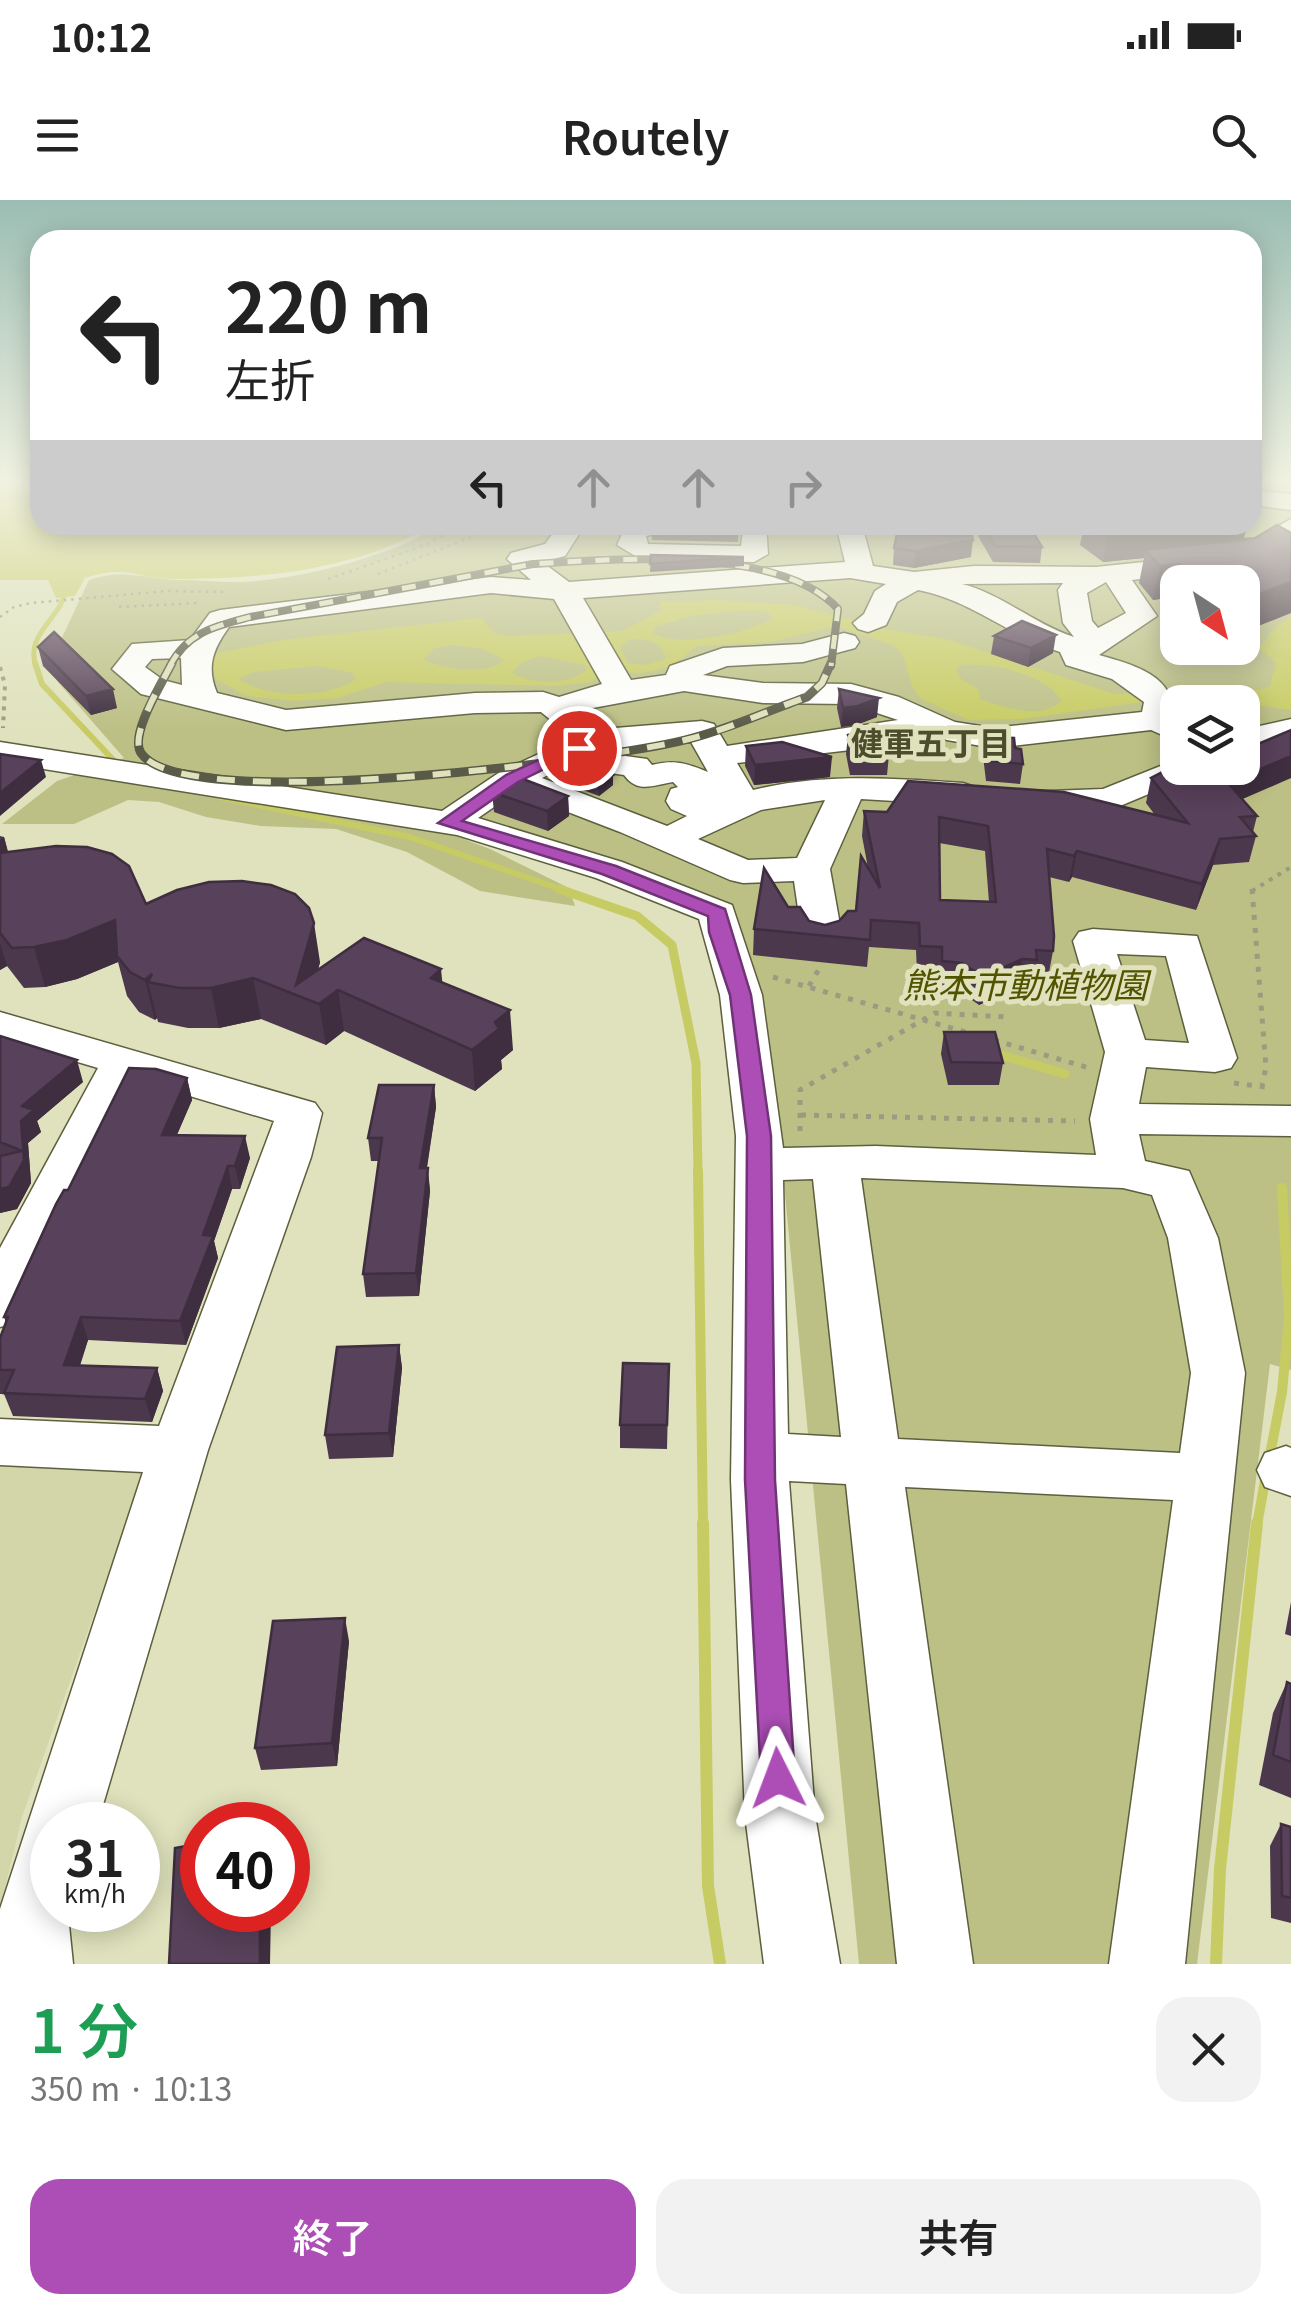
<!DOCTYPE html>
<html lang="ja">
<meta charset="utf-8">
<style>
body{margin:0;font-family:Georgia,"Noto Sans JP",serif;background:#f2f2f2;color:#222;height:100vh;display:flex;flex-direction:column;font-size:38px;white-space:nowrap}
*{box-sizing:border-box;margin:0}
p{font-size:32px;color:#767676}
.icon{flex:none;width:55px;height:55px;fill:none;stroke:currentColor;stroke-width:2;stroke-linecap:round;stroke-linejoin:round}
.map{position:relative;height:1764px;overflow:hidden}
.details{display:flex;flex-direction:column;background:#fff;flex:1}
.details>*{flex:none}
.banner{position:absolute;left:30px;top:30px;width:1232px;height:305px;border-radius:30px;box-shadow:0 5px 25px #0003;background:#fff;color:#222;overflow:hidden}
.needle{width:65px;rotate:144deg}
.tools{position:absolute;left:1160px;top:365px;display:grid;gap:20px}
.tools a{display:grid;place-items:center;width:100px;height:100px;border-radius:20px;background:#fff;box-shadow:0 5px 25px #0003;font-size:50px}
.speed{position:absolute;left:30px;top:1602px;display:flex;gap:20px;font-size:50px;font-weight:700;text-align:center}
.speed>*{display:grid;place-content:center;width:130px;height:130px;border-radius:50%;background:#fff;box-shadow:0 5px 25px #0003;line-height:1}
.speed small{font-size:25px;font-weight:400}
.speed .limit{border:15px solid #d22;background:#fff;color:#111}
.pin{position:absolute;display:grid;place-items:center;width:85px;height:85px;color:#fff;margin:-42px;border:5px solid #fff;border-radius:50%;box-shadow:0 2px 10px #0007}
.me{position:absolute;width:110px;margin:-55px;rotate:357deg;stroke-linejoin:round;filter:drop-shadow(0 0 8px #0008)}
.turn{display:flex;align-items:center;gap:35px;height:210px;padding:0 30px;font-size:45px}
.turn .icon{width:130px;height:130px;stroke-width:2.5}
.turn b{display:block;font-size:70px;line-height:85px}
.lanes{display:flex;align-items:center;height:95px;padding:0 30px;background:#0003;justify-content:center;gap:50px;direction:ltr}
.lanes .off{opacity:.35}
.round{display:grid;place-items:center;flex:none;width:105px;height:105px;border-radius:30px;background:#f2f2f2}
.summary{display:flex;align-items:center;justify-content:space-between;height:170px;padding:0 30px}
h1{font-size:60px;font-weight:600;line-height:75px;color:#1e9e55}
.cta{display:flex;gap:20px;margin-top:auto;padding:20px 30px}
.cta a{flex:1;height:115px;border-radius:30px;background:#ad4eb6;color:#fff;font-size:40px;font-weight:600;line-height:115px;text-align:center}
.cta a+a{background:#f2f2f2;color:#222}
.status{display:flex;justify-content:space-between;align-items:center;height:70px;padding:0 50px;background:#fff;direction:ltr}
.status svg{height:28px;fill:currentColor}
header{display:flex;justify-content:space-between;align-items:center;height:130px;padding:0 30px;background:#fff;font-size:45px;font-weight:600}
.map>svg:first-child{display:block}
.built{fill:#d3d6a9}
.green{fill:#bcc085;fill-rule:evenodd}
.water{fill:#c7cb63;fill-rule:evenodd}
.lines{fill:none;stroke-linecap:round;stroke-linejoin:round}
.stream-far4{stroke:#c7cb63;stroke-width:5}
.stream-far3{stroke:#c7cb63;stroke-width:6}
.stream-far2{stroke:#c7cb63;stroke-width:9}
.stream-far1{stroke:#c7cb63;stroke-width:10}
.stream{stroke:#c7cb63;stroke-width:12}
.minor-casing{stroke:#5d5f3e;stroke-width:3}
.path-far2{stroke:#9a9c80;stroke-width:2.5;stroke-dasharray:2.5 5;stroke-linecap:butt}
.path-far1{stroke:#9a9c80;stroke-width:4;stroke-dasharray:4 6;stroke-linecap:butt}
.path{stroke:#9a9c80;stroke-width:5;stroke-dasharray:5 8;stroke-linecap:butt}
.minor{fill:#fff;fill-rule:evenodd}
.rail-far1-casing{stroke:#595a47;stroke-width:8}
.rail-casing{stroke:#595a47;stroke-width:9}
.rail-far1{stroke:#dfe2bc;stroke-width:5;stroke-dasharray:14;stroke-linecap:butt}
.rail{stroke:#dfe2bc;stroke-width:6;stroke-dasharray:18;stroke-linecap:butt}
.wall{fill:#4c384d;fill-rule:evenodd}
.shaded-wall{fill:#3e2e3f}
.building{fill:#58415a;stroke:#3e2e3f;stroke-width:2.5;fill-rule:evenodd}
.route{fill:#ad4eb6;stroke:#703376;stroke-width:2.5}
.labels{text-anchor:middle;stroke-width:10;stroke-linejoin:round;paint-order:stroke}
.far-neighbourhood-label{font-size:32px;font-weight:bold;fill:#4b4d2c;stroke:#dfe2bc}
.park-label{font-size:35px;font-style:italic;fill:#525300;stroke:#dfe2bc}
</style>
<div class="status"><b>10:12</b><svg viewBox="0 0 49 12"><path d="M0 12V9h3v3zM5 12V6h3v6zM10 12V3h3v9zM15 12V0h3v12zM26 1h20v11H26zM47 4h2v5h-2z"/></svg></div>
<header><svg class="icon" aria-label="menu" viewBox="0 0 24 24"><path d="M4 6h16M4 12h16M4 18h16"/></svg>Routely<svg class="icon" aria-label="search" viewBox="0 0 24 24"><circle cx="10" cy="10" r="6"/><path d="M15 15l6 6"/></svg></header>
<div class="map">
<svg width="1291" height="1764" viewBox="0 0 1291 1764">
<rect width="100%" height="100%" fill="#dfe2bc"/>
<path class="built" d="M0,1264l145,6 -123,347 -22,91z"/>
<path class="green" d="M1253,284h38v886l-21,-6 -73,600h-338l-85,-884 -40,-166 -333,-99 89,34 79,39 6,18 -95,-15 -73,-39 -71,-23 -75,-3 -55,-9 -47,-15 -31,-2 -54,24h-72l55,-43 67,-23 -67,-77 -6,-20 38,-81c35,-12 55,-1 90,0 25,0 52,4 77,1 54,-5 137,-25 183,-56h813zM1178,382h64v66h-64zM1178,502h64v66h-64z"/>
<path class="water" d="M0,284h40v41h394c-80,45 -169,54 -259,54 -39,0 -48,-15 -90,-1l-10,18 -19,2 -8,-18h-48z
M719,400l76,5 95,25 56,9 169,55 144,-4 11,-4 6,-23 -17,-15 17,-22 15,-8v92l-76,-12 -72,4 -121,17 -53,1 -48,-21 -8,-11 -11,-35 -10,-8 -55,-19 -67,16 -73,4 -25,20 -29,7 -40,-1 -11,10 -36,4 -170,-4 -48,16 -44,3 -47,-5 -30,-16 -5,-11 -8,-4 9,-11 69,-14 199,-22 13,15 14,3 114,-5 39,-20 -1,-9zM735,411h31l7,7c-22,15 -97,31 -120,15l2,-6 37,-11zM630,439c17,1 33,1 36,20l-21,6 -17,-2 -8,-15zM451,445l32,4 22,11c-24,17 -56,9 -82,0l12,-12zM540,456l45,9 2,5c-19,15 -54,15 -75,3l9,-10zM962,465c27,-3 88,10 99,36 -21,20 -57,6 -82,-2v-9l-19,-12 -4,-9zM317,466l36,7 3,6c-28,20 -89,20 -117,0l14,-7z"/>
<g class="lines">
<path class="stream-far4" d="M36,466c-12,-33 28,-49 29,-77"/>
<path class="stream-far3" d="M35,463l7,21 77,82
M220,597l190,40 156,54"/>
<path class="stream-far2" d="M559,689l78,27 35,29 24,118 2,110
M991,852l74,22"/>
<path class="stream-far1" d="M698,971l5,354
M1269,1260l13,-68 7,-75 -7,-129
M1257,1325l9,-50"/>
<path class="stream" d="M703,1323l5,363 12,78
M1216,1764l4,-95 37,-346"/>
<g class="minor-casing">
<path id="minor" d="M1252,290l39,4v16l-39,-5z
M1291,319v19l-44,29 -115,13 25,36 -58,39c58,16 79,27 79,87l-27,-12 -158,18 -46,-8 -28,-10 -4,7 -32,4 -15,7 -131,15 16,27c68,-17 140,-12 210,-7l12,4 6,7 -6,7 -12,4 -102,-6 -31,70 12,67 -6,8 -14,4 -14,-4 -6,-8 -8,-55 -51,2 -13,-3 -110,-48 -104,-40 -38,26 144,44 110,43 30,90 21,153 93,-2 220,9 -6,-36 15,-67 -32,-111 6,-9 14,-3 104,7 40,122 -6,10 -16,4 -69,-5 -7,37 152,2v30l-152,-2 6,27 44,10 29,67 27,135 -60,591h-76l64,-464 -268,-13 68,477h-76l-51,-480 -57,-3 26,334 25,149h-76l-19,-149 -14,-335 5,-344 -16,-141 -21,-76 -103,-41 -139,-43 -457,-73v-20l442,69 58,-39 73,-34 -32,-26 -66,1 -189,17 -145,-36 -29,-25 20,-25 58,-4 20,-27 10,-3 271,-33 40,3 -24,-21 4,-6 34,-9 14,-19h26l-20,31 -23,6 27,20 276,-20 -9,-37h26l11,41 41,6 60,-6 122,1 134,-14zM850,378l36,6 -11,7 -11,23 -11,9 5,6 10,3 18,-7 11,-23 21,-12c53,10 91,46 142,62l6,13 46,14 32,23 -2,10 -149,16 -38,-6 -56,-25 -48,-13 -88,-1 -60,-8 24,-9 76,-4 52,-14 4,-6 -4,-6 -11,-3 -42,11 -79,4 -53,18 -4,9 -35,5 -48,-82zM1106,382l20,31 -28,15 -6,-7 -5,-28zM1063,383l-5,7 5,33 11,14c-40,-13 -72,-43 -112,-53zM491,393l63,6 48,85 -43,13 -16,-5 -68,1 -189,17 -69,-17c-11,-26 -4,-44 12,-66zM181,458l1,27 -19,-5 -18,-13 7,-8zM684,491l79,12 87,1 48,16 -171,26 -13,-22 -12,-3 -99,8 -21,-19zM691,542l17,30c-20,-8 -33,-13 -56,-7l-5,-6 -36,-5 -5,-5zM579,560l10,10 35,5c14,19 29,10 49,7l5,5 -7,2 -5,12 5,8 16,7 -20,10 -125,-48zM825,600l-28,58 -49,2 -50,-21 63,-29zM1117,754l49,2 23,87 -44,-3zM861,978l262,10 29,7 16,43 23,135 -11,80 -282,-14zM813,979l28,258 -53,-3 -5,-254z
M626,325h46l-4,6 -22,5 2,8 93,2 2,-15 -5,-6h28l2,29 -14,8 -112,-2 -25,-15z
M1291,519v20l-49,11v-20z
M1178,559v9h21l-5,7 -86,36h-72l-13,-3 -5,-8 5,-8 80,-3z
M0,812l315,91 7,10 -11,44 -103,293 -111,375h-45v85h21l-4,15 4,39h-73v-55l143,-437 -143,-7v-46l159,7 115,-305 -138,-41 -76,145 -41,97 -19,5v-79l98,-180 -98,-29z
M1286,1246l5,2v48l-26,-9 -8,-17 8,-17z"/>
</g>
<path class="path-far2" d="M378,374l123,-49
M328,379l100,-35 31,-19
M119,407l78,-4
M0,417l14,-10 17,-4 136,-12 58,1"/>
<path class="path-far1" d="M0,467l5,18 -2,43
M1252,691l39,-24"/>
<path class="path" d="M1252,689l14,179 -4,16
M773,777l196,56
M809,786l13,-22
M994,840l95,28
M1234,883l38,5
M801,915l274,6
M800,931v-41l135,-77 71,4"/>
<use href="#minor" class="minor"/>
<g class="rail-far1-casing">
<path id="rail-far1" d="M170,466c17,-34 46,-40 80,-49l283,-53c82,-5 247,-19 305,45l-7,57"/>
</g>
<g class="rail-casing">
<path id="rail" d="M172,463c-10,20 -43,72 -31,90 42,63 468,6 544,-13 42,-10 82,-29 122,-43l15,-14 9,-20"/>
</g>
<use href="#rail-far1" class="rail-far1"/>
<use href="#rail" class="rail"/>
</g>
<path class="wall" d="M652,325h87l-1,17 -86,-2z
M980,325h35v4l27,18 -2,16 -47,-1 -15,-26z
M1084,325h163l-3,14 11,-1 22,-13 -26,104 -9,-4v-43h-64v17l-6,-2 -19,3 -14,-17 5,-25 -41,4 -23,-17z
M894,348l77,9 -57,11 -21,-3z
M651,355l93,2v9l-94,6z
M994,436l59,17 -25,14 -37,-13z
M38,447l79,61 -26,7 -48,-49z
M839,489l38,28 -21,8 -15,2 -4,-19z
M848,535l41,20 -2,20h-37l-4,-21z
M986,537l29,11 8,16 -3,20 -34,-3 -3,-25z
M746,546l84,31 -76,8 -9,-19z
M551,568l62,7v10l-14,11 -48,-18z
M1151,578l91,21 15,17 -4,16 3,4 -7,26 -36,3 -17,45 -124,-33 -3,5 -20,-5 4,74 -5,27 -15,-1 -1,10 -14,-1 -39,19 -21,-15 -19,-1v-15l-22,-1 -1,-23 -47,-3 -2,20 -114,-12 1,-26 34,-22 21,14 16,4 14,-4 17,-10 12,-43 -6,-32 2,-25 23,1 268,3 -9,-12zM939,643l46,8 4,51 -49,-2z
M492,592l76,4 1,20 -21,15 -54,-19z
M0,636l4,1 4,15 138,52 174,58 -2,8 125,12 70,68 -12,10 1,9 -27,22 -131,-60 -18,14 -65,-26 -42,9h-31l-30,-6 -1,-4 -2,2 -16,-8 -12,-16 -9,-34 -41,17 -32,8 -21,1 -17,-22 -7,4z
M944,832l59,31 -4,22h-51l-7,-31z
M0,836l83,46 -46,39 4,11 -13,11 3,40 -14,26 -17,4z
M187,878l5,22 -15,35 73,23 -10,31h-8l-18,52 4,17 -32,87 -98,-5 -8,26 77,2 6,23 -11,31 -139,-6 -9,-22h-4v-56l6,-15 -2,-6z
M434,885l2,22 -9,61 3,23 -11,105 -53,1 -3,-23 16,-113h-8l-3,-23z
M399,1145l3,23 -9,89 -64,2 -4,-24z
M669,1164l-2,85 -47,-1v-23z
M1291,1402v34l-6,-2z
M349,1441l-12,125 -76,4 -6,-22z
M1287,1482l4,2v114l-32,-13 14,-72z
M1281,1624l10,3v96l-20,-5 -1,-72z"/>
<path class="shaded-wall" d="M1229,325h18l-4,16 -98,9 -1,8 -41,4 5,-25z
M973,340l-2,17 -57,11 2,-17z
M1179,364l-7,33 -19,3 7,-34z
M1291,382v31l-40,16 9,-35z
M1056,435l-3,18 -25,14 3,-19z
M113,489l4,19 -26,7 -5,-19z
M879,498l-2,19 -21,8 -15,2 2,-19z
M1291,556v22l-69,30 6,-25z
M832,557l-2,20 -76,8 1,-20z
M41,560l5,17 -46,39v-23z
M613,575v10l-14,11 -1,-11z
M568,596l1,20 -21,15 -1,-20z
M4,637l5,19 -9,6v-22z
M1220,639l-7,26 -17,45 6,-26z
M1077,651l-5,26 -3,5 5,-26z
M115,720l3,42 -41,17 -32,8 -11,-40z
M314,723l6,39 -10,39 -14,-16z
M0,743l7,23 -7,4z
M1022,759l-4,27 -39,19 4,-28z
M441,769l4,40 -14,-31z
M152,774l-4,8 9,36 -2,2 -10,-40z
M253,778l8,41 -42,9 -8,-40z
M338,790l6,41 -18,14 -7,-41z
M510,810l3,40 -12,10 1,9 -27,22 -3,-41 23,-28z
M77,860l6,22 -46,39 4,11 -13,11 3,40 -14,26 -17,4v-24l24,-29 -3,-39 1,-15z
M187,878l5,22 -25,57 -5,-22z
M434,885l2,22 -13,84 -3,-23z
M245,936l5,22 -10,31 -5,-23z
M228,966l4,23 -18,52 4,17 -32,87 -6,-24 23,-86z
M428,968l2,23 -11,105 -3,-23z
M81,1117l7,23 -16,48 -8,-23z
M399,1145l3,23 -9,89 -4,-24z
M157,1168l6,23 -11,31 -7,-23z
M345,1418l4,23 -12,125 -5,-23z
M260,1710h11l-1,54h-10z"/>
<path class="building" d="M983,325h32v4h16l11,18 -47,-1z
M1091,325h138l-121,12z
M1277,325l14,8v49l-31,12 -18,-6v-6h-13l-50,-18 -19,2 -15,-16 110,-12z
M897,334l75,2 1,4 -57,11 -22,-3z
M651,355l93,2 -94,7z
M1022,421l34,14 -25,13 -37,-12z
M54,432l59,57 -27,7 -48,-49z
M839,489l40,9 -21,8 -15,2z
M882,527l7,28h-37l-4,-20z
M1291,530v26l-63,27 29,33 -17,1 16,19 -36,3 -18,45 -125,-33 -3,5 -27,-7 7,87 -1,15 -17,-1 1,10 -15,-1 -39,18 -21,-14 -20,-2v-14l-22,-1 -1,-23 -48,-3 -1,20 -116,-11 10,-61 24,39h12l9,14 16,4 14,-4 9,-10h8l5,-55 19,32 -16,-77 23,1 21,-31 156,11 124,31 -37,-45 27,-14v4h64v-21l4,2zM939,617l49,9 8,76 -56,-2z
M986,537l28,1 1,10 6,1 2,15 -34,-3z
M782,542l50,15 -77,8 -9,-19z
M0,554l41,6 -41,33z
M571,558l42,17 -15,10 -47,-17z
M515,576l53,20 -21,15 -55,-19z
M56,646l31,1 25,7 17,12 17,38 31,-14 32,-8 33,-1 29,4 24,9 14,14 5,15 -18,62 68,-47 77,31 -10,9 79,32 -15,12 4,7 -27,21 -134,-60 -19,14 -66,-26 -42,10h-32l-31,-6 4,-8 -7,6 -15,-8 -13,-16 -2,-36 -48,20 -33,7 -22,1 -12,-15v-80z
M944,832h51l8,31 -52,-1z
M0,836l77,24 -55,46 12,4 -13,11 3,39 -15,27 -9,2v-33l22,-5 -22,-9z
M129,868l27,1 31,9 -25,57 83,1 -10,30h-7l-25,69 10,1 -33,85 -99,-4 -17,48 93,3 -12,31 -141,-6 10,-23h-14v-32l8,-21h-4l52,-113 8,-14h4z
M379,885h55l-14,83h8l-12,105 -53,1 19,-136h-14z
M399,1145l-10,88 -64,2 12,-88z
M623,1163l46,1 -2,61h-47z
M345,1418l-13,125 -77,5 18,-127z
M1287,1482l4,2v78l-18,-7z
M1281,1624l10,3v71l-9,-2z
M202,1643v67h58v54h-91l6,-116z"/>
<linearGradient id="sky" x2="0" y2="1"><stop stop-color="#9bbdb3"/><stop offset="0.53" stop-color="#f1f2e1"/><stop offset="1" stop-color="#f1f2e1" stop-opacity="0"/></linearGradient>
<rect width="1291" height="531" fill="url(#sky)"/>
<path class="route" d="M573,544l14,4 -69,34 -56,39 154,45 109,43 26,86 20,141 4,344 20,298 -5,11 -12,5 -12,-5 -5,-11 -16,-298 2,-344 -17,-141 -21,-63 -1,-16 -106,-42 -164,-51 68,-48z"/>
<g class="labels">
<g class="far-neighbourhood-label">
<text x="931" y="555">健軍五丁目</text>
</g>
<g class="park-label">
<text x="1025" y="798">熊本市動植物園</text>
</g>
</g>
</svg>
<div class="tools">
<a><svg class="needle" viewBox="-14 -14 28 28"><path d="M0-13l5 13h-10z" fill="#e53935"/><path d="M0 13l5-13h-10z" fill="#767676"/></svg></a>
<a><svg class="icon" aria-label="layers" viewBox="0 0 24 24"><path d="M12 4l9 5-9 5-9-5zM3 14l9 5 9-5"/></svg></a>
</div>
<div class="speed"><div>31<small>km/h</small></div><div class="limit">40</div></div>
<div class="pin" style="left:579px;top:548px;background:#d93025"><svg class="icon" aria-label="arrive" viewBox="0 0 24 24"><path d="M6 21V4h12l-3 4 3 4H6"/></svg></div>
<svg class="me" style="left:778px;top:1578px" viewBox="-20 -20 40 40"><path d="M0-17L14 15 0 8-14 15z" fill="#ad4eb6" stroke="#fff" stroke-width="4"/></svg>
<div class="banner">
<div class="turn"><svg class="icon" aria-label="left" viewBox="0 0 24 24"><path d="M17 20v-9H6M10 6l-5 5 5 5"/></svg><div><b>220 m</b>左折</div></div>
<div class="lanes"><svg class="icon" aria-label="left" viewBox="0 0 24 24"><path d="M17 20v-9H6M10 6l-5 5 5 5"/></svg><svg class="icon off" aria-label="ahead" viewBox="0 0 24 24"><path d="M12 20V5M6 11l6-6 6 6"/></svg><svg class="icon off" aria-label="ahead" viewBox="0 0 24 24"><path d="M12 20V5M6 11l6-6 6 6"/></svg><svg class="icon off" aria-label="right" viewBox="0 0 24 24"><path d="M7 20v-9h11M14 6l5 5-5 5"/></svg></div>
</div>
</div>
<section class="details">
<div class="summary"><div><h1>1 分</h1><p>350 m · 10:13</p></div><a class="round"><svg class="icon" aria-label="close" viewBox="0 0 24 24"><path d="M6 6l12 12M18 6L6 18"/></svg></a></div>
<div class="cta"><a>終了</a><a>共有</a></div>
</section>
